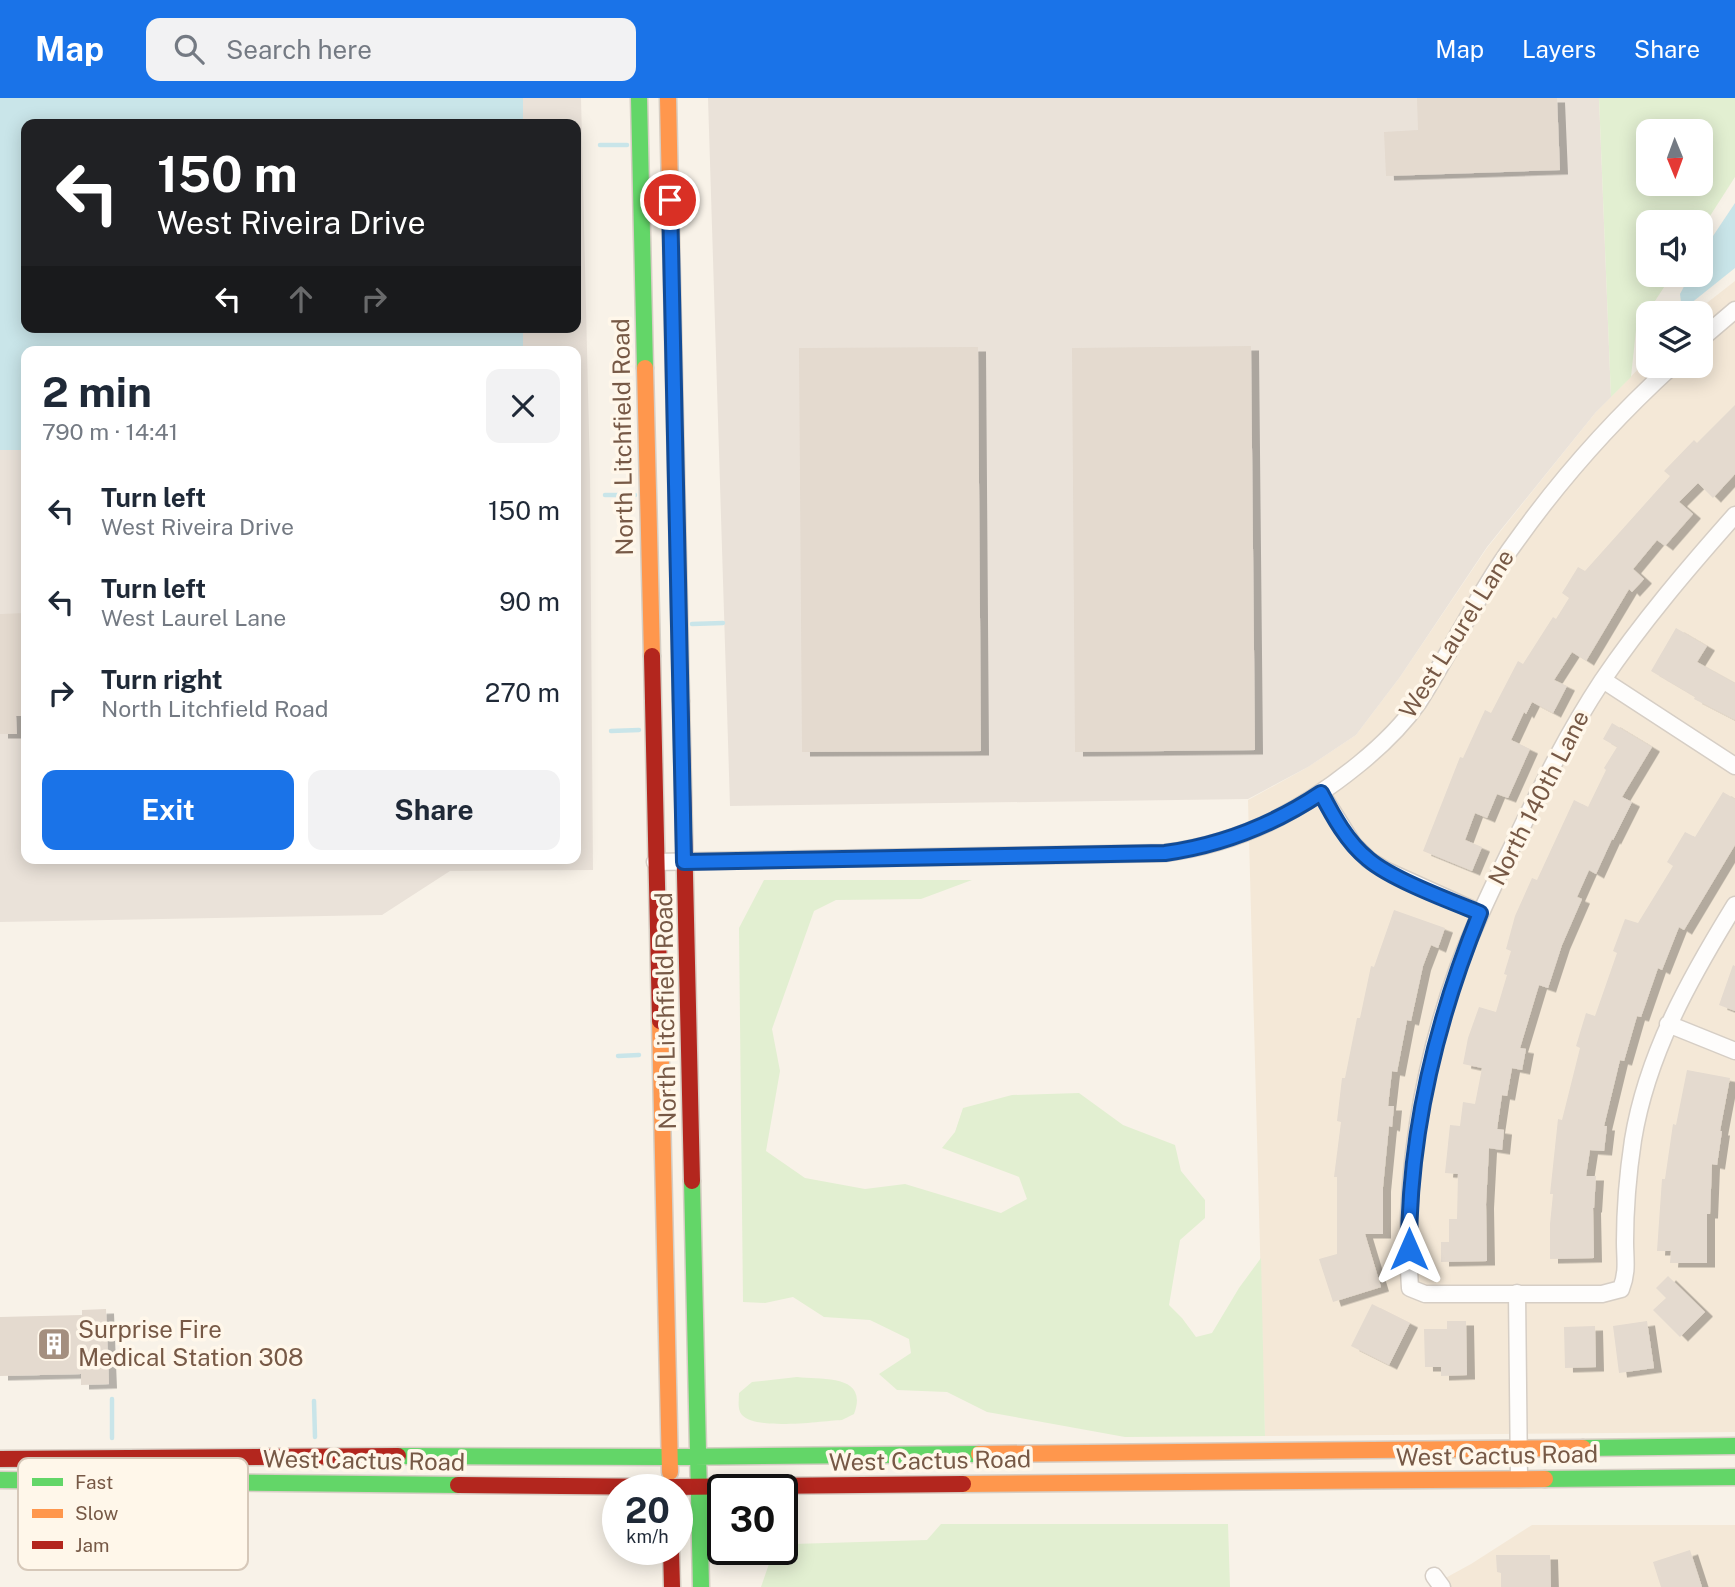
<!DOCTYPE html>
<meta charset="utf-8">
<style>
body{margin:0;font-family:"Public Sans",sans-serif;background:#f2f2f3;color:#1f2937;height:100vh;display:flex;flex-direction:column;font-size:26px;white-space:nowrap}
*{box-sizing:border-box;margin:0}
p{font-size:23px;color:#747a83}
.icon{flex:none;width:38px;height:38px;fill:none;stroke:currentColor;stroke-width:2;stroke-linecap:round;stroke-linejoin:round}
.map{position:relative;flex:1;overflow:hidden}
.side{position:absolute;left:21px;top:248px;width:560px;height:518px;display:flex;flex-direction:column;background:#fff;border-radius:14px;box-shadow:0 4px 18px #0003}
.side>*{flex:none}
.banner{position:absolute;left:21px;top:21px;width:560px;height:214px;border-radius:14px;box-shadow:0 4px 18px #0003;background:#202124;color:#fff;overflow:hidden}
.needle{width:46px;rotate:179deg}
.fabs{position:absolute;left:1636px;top:21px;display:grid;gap:14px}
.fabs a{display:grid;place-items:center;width:77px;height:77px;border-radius:14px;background:#fff;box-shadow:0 4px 18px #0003;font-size:35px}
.speed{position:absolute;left:602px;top:1376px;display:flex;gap:14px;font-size:35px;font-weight:700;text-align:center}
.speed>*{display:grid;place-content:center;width:91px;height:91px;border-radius:50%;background:#fff;box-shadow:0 4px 18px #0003;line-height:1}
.speed small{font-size:18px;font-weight:400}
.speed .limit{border:4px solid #111;border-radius:10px;background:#fff;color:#111}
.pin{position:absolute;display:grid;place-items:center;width:60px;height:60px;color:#fff;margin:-30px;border:4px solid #fff;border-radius:50%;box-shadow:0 2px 7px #0007}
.me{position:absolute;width:77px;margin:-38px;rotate:0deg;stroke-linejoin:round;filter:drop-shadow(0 0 5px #0008)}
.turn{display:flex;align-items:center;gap:24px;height:147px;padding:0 21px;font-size:32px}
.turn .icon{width:91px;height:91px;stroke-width:2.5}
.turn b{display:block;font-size:49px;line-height:60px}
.lanes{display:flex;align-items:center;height:66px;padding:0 21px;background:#0003;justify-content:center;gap:35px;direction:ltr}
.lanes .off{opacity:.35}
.round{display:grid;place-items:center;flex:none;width:74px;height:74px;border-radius:14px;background:#f2f2f3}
.headline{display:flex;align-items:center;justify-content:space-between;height:119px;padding:0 21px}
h1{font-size:42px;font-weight:700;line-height:52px}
.action{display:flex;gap:14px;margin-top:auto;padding:14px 21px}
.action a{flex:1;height:80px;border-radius:14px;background:#1a73e8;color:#fff;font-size:28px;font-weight:700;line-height:80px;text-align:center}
.action a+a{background:#f2f2f3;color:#1f2937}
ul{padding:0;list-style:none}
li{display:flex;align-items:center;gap:21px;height:91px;padding:0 21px}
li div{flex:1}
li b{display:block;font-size:26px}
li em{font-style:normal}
header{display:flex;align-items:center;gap:42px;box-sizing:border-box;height:98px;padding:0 35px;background:#1a73e8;color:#fff}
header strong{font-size:33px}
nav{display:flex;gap:38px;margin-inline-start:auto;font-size:24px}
.search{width:490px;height:63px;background:#f2f2f3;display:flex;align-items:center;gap:18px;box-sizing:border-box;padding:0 24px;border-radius:14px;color:#747a83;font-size:26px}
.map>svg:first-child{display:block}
.residential{fill:#f4e8d7}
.industrial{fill:#eae2d9;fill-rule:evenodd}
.green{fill:#e2efd1;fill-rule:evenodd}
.water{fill:#c9e5e9}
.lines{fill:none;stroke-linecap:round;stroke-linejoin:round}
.stream{stroke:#c9e5e9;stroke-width:4.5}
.building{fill:#e4dacf;filter:url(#shadow)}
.street-casing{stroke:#d6cec5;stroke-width:19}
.fast-casing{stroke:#d6cec4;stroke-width:19}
.slow-casing{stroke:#d6cec4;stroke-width:19}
.jam-casing{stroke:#d6cec4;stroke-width:19}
.street{stroke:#fefdfc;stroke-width:16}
.fast{stroke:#63d668;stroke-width:16}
.slow{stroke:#ff974d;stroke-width:16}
.jam{stroke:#b3261e;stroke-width:16}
.route-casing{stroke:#114b97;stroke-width:18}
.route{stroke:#1a73e8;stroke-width:12}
.labels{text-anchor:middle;stroke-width:7;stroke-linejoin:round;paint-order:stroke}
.street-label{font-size:24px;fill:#775946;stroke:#fff7ea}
.poi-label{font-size:24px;fill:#775946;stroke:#fff7ea;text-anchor:start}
.key{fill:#fff7ea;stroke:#d6c8b9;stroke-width:2}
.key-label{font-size:19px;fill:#775946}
</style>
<header>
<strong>Map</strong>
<div class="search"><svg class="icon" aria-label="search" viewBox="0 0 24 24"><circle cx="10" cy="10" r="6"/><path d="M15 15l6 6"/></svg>Search here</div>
<nav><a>Map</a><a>Layers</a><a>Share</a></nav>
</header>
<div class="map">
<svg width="1735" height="1489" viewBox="0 0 1735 1489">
<defs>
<filter id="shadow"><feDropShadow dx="8" dy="4.5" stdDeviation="0" flood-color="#0004"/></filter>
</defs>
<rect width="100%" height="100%" fill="#f8f2e8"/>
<path class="residential" d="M1735,183v1151l-470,4 -17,-636 60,-33 48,-32 44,-58 87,-129 109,-136 52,-53v7h53v-53h-7z
M1532,1427h203v62h-306l42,-23z"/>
<path class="industrial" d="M0,0h581l9,377 3,395 -143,1 -68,44 -382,7zM26,26h550v203h-550zM26,254h550v507h-550z
M708,0h891l12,299 -15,15 -109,135 -87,130 -44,58 -48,32 -60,32 -518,7z"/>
<path class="green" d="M1599,0h136v79l-34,53v-8h-53v53h24l-36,55 -5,47 -20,20zM1648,33h53v53h-53z
M764,782h208l-51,19 -85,1 -22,11 -42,118 8,42 -14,80 39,27 60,11 40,-5 96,29 26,-14 -8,-22 -77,-29 13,-16 8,-24 49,-13 67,-2 44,32 52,20 6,26 24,29v18l-25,22 -11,65 13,13 14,19 16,-4 27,-45 22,-30 4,178 -140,1 -138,-25 -40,-20 -50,-2 -18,-16 32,-21 -2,-14 -39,-19 -46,-3 -31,-20 -28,6 -22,-1 -4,-374z
M797,1279c26,3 72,-3 57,37l-12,6c-21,1 -85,11 -100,-5 -5,-6 -3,-14 -3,-22l13,-11z
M941,1426h287l2,63h-469l9,-26 23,-17 134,-4z"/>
<path class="water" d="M0,0h523v26h-497v203h497v25h-497v98h-26z
M1735,105v65l-45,36 -9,-2 -1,-8 10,-19h11v-21z"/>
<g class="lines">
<path class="stream" d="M600,47h27
M605,397h30
M692,526l31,-1
M611,633l28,-1
M618,958l21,-1
M112,1301v39
M314,1303l1,36
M628,1454l4,-3"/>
</g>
<path class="building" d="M1417,0h140l3,72 -174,6 -2,-44 34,-2z
M1251,248l4,404 -180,2 -3,-404z
M978,249l3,404 -179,1 -3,-404z
M1735,307v69l-22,24 -15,-15 -19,19 14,12 -28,32 -8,-6 -24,29 11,10 -12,13 -3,-3 -43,72 -14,-9 -18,28 13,6 -14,27 -21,-11 -6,12 -2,-2 -13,28 19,9 -22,49 -11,-4 -10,24 -12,-5 -10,27 17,7 -10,24 -49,-20 37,-94 3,1 22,-48 6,3 27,-52 5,3 30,-47 3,2 13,-21 -7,-5 16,-26 7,4 85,-95 -6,-5 30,-31 3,3z
M26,515v103h-10l1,18h-17v-120z
M1676,530l31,18 -10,16 38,21v37l-41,-21 1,-2 -44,-26z
M1612,625l40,24 -30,50 10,5 -19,38 -1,-1 -16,35 -7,-4 -12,27 5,2 -20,46 -14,43 -9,-3 -19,63 6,1 -4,21 -10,-2 -5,28 -5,-1 -5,34 7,1 -2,20 -13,-2 -3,56 1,57 -46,1v-20h8v-23h8l1,-45 -13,-1 5,-48 10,1 3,-24 12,2 7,-36 -19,-4 5,-26 11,-31 17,5 11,-37 -3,-1 7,-23 -5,-2 9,-33 17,-38 5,2 37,-80 14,7 18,-37 -2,-2 13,-21 -14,-8z
M1723,694l12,7v46l-51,85 -5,-3 -17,43 -4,-2 -17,49 -4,-1 -13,45 -4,-1 -16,66h3l-3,25 -14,-1 -4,26h10l-2,32h-1l1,50 -44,1v-35l3,-30h-3l8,-75 4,1 18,-72 -4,-2 10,-33 9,3 22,-63 -4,-2 12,-32 13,4 35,-57 -6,-4 18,-30 10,5z
M1394,812l51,18 -7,20 -7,-3 -8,21 -12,55 -4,-1 -10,52 -5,-1 -4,35h6l-2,21 -3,-1 -6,61v47h-18l16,53 -48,15 -14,-43 18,-5v-77h-3l7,-55 -4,-1 5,-43h3l12,-60h3l11,-52 3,1z
M1733,867l2,1v45l-16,-6z
M1687,972l43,8 -10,53h2l-5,34 -5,-1 -2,50h-3v49h-37l1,-12h-14l5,-72h3l8,-55 3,1z
M1668,1178l37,36 -25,25 -27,-27 13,-12 -10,-10z
M1372,1206l38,19 -21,42 -38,-19z
M106,1211l3,75 -28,1v-11l-81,2v-59l82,-2v-5z
M1447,1223h19l1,54 -26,1v-9h-16l-1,-38h23z
M1647,1223l7,47 -35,5 -6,-47z
M1595,1228l1,41 -31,1 -1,-41z
M1690,1452l12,37h-41l-8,-25z
M1496,1457h54l1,32h-50v-14l-4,-1z"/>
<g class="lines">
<g class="street-casing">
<path id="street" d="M1701,241l34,-29
M1735,417c-47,53 -93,107 -133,166 -33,50 -60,104 -86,158 -20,41 -41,83 -57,126 -37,102 -56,214 -49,323l15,6h177l19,-5c7,-18 4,-29 4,-47 0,-34 3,-69 8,-102 14,-86 57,-162 102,-235
M1603,582l132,86
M1321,695l32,51 16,16 18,11 93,42
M655,764l510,-9c76,-10 135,-41 194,-89 22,-18 43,-38 59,-61 34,-53 61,-112 99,-163 45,-63 98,-122 155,-174
M1668,926l67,27
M1517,1195l2,186
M1434,1478l8,11"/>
</g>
<g class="fast-casing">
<path id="fast" d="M639,0l6,270
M692,1083l9,406
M1583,1350l152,-2
M398,1358l272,1 309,-3
M1545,1381l190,-2
M0,1382l458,5"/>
</g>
<g class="slow-casing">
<path id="slow" d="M668,0l13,603
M645,270l7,288
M660,923l10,451
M979,1356l604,-6
M963,1386l582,-5"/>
</g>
<g class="jam-casing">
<path id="jam" d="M652,558l8,365
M681,603l11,480
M0,1361l398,-3
M458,1387l212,2 293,-3
M671,1451l1,38"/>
</g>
<use href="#street" class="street"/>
<use href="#fast" class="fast"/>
<use href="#slow" class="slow"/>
<use href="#jam" class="jam"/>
</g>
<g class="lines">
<g class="route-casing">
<path id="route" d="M670,102l14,662 481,-9c57,-8 108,-28 156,-60 12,23 26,49 47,66 23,20 82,42 112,54 -44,108 -71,219 -71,336"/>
</g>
<use href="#route" class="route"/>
</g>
<defs>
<g id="building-square" transform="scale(1.75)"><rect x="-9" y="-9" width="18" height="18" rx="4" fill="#a48f7f" stroke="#fff7ea"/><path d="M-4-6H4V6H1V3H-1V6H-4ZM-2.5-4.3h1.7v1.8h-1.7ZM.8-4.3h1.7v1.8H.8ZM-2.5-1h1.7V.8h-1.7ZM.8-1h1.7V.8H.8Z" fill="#fff"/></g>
</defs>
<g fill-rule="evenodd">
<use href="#building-square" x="54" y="1246"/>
</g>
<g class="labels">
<g class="street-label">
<text transform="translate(623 339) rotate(-91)" y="8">North Litchfield Road</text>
<text transform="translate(1457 536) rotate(-58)" y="8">West Laurel Lane</text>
<text transform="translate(1539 700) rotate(-63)" y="8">North 140th Lane</text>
<text transform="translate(666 913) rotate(-91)" y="8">North Litchfield Road</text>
<text transform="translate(1497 1358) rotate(-1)" y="8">West Cactus Road</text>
<text transform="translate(364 1363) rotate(1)" y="8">West Cactus Road</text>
<text transform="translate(930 1363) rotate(-1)" y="8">West Cactus Road</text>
</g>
<g class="poi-label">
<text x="78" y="1240">Surprise Fire<tspan x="78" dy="28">Medical Station 308</tspan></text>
</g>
</g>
<rect x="18" y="1360" width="230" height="112" rx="10" class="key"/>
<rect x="32" y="1380" width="31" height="8" fill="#63d668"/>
<rect x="32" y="1411" width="31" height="9" fill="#ff974d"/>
<rect x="32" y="1443" width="31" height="8" fill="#b3261e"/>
<g class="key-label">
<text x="75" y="1391">Fast</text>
<text x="75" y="1422">Slow</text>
<text x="75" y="1454">Jam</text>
</g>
</svg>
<div class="fabs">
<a><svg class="needle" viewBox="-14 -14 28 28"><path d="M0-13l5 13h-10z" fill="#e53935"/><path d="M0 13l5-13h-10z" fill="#747a83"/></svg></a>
<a><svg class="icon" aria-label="sound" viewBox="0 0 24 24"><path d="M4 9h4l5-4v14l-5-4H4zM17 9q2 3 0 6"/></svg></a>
<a><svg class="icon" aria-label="layers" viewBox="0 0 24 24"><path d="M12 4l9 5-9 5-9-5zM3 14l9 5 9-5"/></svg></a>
</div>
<div class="speed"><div>20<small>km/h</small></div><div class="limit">30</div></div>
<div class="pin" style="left:670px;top:102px;background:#d93025"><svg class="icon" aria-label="arrive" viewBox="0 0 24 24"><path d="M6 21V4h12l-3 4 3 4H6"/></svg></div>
<svg class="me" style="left:1409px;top:1151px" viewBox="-20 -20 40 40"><path d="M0-17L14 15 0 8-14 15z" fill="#1a73e8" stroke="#fff" stroke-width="4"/></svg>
<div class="banner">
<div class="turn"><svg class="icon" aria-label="left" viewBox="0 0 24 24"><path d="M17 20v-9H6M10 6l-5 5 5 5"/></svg><div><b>150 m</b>West Riveira Drive</div></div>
<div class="lanes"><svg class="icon" aria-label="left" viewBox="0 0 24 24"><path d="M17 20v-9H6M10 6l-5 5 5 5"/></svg><svg class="icon off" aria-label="ahead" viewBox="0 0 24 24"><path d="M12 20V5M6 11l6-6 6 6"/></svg><svg class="icon off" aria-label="right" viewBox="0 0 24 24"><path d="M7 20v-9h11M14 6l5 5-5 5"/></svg></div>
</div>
<section class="side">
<div class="headline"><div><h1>2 min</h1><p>790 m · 14:41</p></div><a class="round"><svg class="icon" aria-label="close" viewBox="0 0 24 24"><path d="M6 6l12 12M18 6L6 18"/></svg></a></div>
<ul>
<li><svg class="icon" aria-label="left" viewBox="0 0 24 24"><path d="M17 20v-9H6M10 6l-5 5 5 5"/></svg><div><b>Turn left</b><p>West Riveira Drive</p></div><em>150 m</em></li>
<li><svg class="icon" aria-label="left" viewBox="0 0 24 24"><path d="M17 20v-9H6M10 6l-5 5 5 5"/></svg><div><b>Turn left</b><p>West Laurel Lane</p></div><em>90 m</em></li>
<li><svg class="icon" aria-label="right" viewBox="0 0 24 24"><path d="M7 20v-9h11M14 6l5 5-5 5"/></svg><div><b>Turn right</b><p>North Litchfield Road</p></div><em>270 m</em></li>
</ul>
<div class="action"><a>Exit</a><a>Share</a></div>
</section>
</div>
